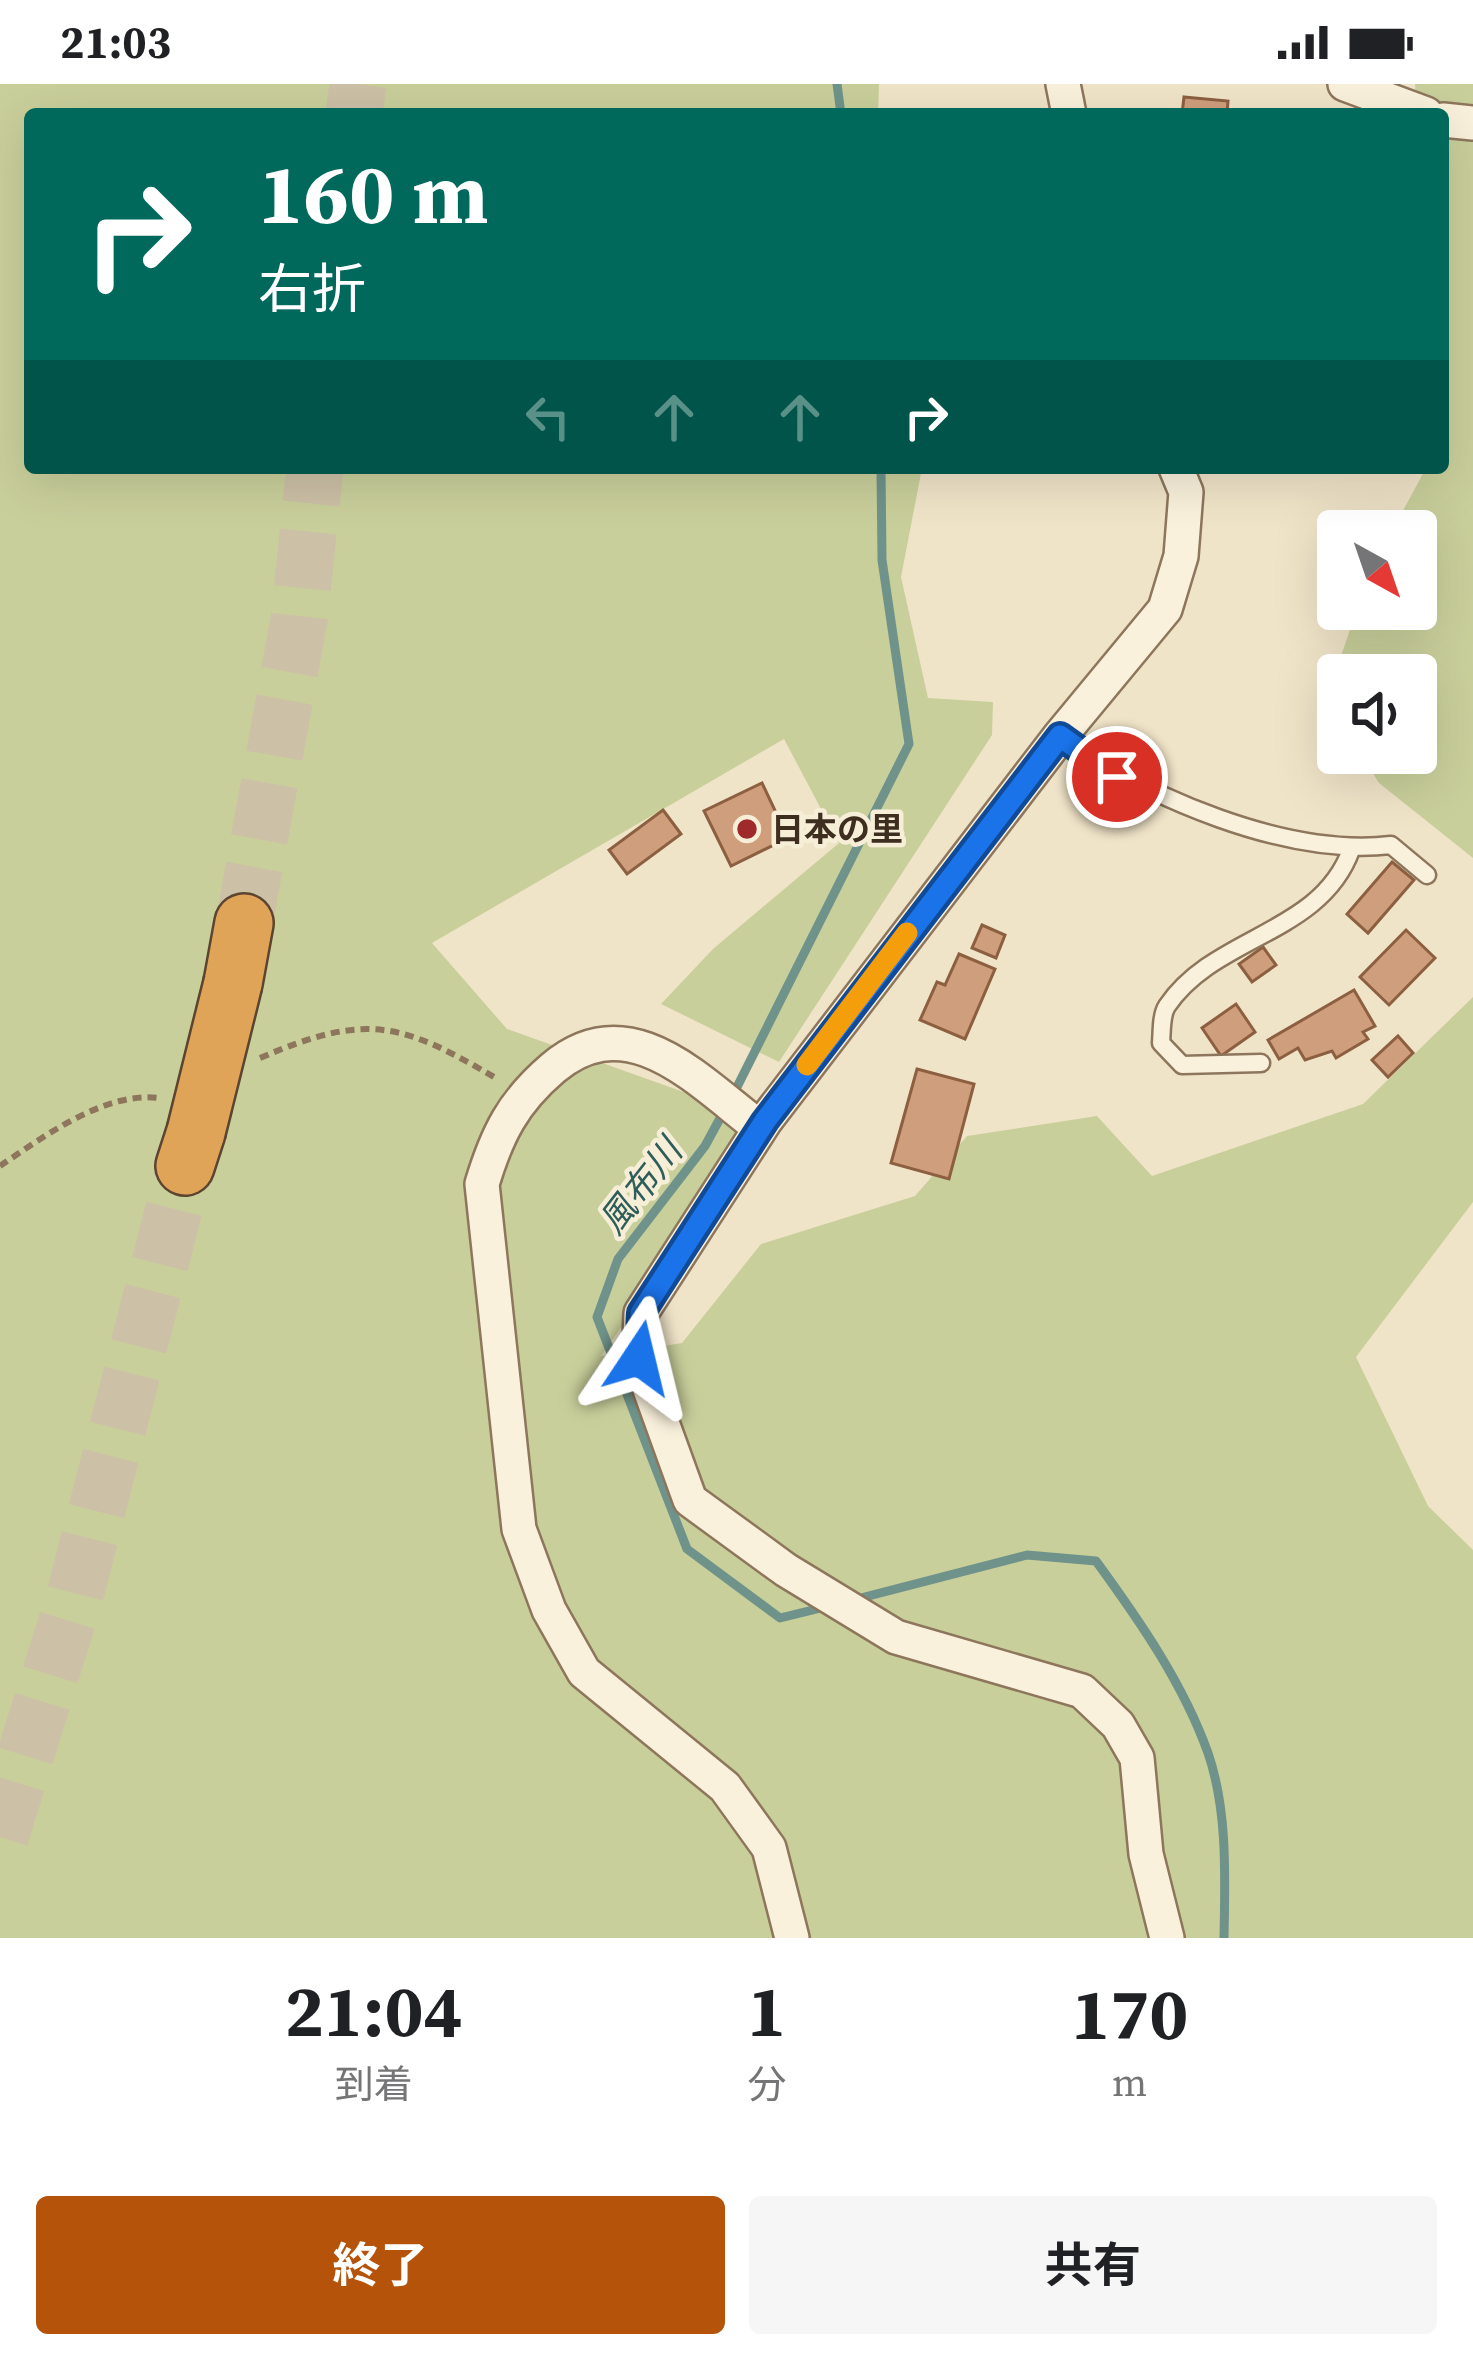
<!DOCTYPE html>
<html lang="ja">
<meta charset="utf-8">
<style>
body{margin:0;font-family:"Source Serif 4","Noto Sans JP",serif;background:#f6f6f6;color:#202124;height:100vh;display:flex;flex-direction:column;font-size:45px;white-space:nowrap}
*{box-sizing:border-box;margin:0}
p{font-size:39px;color:#757577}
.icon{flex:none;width:66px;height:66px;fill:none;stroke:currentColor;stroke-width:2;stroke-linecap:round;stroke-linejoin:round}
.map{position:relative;height:1854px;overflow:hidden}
.details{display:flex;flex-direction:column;background:#fff;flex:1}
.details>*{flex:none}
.top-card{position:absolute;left:24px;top:24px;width:1425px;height:366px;border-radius:12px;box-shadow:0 12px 48px #0002;background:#00695c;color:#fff;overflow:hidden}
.needle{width:78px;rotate:140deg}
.tools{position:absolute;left:1317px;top:426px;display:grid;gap:24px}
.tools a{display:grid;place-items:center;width:120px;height:120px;border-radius:12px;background:#fff;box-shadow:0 12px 48px #0002;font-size:60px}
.pin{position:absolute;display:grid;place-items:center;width:102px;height:102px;color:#fff;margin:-51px;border:6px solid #fff;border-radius:50%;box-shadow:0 3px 12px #0007}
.me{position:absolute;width:132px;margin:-66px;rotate:10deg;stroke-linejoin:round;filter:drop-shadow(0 0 9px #0008)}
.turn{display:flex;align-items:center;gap:42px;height:252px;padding:0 36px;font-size:54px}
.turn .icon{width:156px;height:156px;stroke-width:2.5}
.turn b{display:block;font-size:84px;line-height:102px}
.lanes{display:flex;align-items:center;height:114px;padding:0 36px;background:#0003;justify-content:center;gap:60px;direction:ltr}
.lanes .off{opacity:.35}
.eta{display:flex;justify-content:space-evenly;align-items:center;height:204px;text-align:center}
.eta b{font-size:72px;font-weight:700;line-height:84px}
.cta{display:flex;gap:24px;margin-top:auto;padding:24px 36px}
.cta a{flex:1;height:138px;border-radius:12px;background:#b45309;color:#fff;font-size:48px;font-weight:700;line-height:138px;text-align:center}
.cta a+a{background:#f6f6f6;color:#202124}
.status{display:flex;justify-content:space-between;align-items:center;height:84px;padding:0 60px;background:#fff;direction:ltr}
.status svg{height:33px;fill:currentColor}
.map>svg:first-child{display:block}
.green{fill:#c9cf9b}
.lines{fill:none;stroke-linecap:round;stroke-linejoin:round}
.stream{stroke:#6f938a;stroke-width:9}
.building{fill:#cf9f7d;stroke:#8d5f41;stroke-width:3}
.highway-tunnel{stroke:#ccc0a6;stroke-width:57;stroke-dasharray:57 28;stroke-linecap:butt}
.lane-casing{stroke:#8d765c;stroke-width:21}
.street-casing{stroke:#8d765c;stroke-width:38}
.highway-casing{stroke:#5b4430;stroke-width:62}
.path{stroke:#8d765c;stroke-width:6;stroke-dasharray:9 6;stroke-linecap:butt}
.lane{stroke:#faf1dc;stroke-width:16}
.street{stroke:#faf1dc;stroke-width:33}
.highway{stroke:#e0a458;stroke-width:57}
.highway-bridge-casing{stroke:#5b4430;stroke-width:62;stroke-linecap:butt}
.highway-bridge{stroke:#e0a458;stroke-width:57}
.route-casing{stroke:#114b97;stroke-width:30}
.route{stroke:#1a73e8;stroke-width:21}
.slow{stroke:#f59e0b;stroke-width:21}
.poi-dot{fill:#9e2a2b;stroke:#f7eed8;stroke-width:4.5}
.labels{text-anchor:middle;stroke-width:9;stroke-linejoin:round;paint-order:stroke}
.poi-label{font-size:33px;font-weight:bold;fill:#3d2e20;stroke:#f7eed8;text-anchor:start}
.water-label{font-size:36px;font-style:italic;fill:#2f5d5a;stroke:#f7eed8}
</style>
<div class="status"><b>21:03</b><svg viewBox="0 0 49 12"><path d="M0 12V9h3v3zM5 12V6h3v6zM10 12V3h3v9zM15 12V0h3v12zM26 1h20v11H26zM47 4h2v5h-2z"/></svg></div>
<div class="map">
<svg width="1473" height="1854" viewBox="0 0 1473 1854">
<rect width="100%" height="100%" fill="#f0e4c8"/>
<path class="green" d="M0,0h879l-1,30h-848v354h892l-21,109 27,121 65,4 -1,33 -213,327 -118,-58 52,-55 126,-106 -55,-104 -352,204 75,86 258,92 -164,235 81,-13 79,-99 154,-48 52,-60 130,-20 55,60 211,-72 110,-107v205l-117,155 72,149 45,44v388h-1473z
M1415,0h58v774l-94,-75 -19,-30h56v-78h-78v41l-11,-19 30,-88h59v-78h-24l34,-63h17v-354h-27z"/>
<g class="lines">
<path class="stream" d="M837,0l4,30
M732,1013l177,-353 -27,-184 -1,-92
M724,1027l-19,35 -87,113 -21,58 90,232 93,69 45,-11
M853,1516l174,-45 69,6c43,59 87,122 112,192 20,58 17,125 16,185"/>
</g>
<path class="building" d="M1184,13l44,4 -1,13h-45z
M762,699l26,55 -57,28 -27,-55z
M663,726l18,24 -54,40 -18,-24z
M1392,778l22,18 -46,53 -21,-19z
M982,841l23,10 -9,23 -24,-10z
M1406,846l29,28 -46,47 -29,-28z
M1263,863l13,18 -24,17 -13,-18z
M959,870l36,15 -30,70 -45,-19 17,-38 8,3z
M1354,906l21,36 -12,6 5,7 -32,19 -4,-7 -27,9 -7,-12 -19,11 -11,-19z
M1236,920l19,28 -34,24 -19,-28z
M1398,952l15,17 -25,24 -16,-17z
M917,985l57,15 -25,95 -58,-16z"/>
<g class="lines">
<path class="highway-tunnel" d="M354,30l4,-30
M244,839l55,-303 16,-152
M0,1753l74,-238 111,-433"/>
<g class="lane-casing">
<path id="lane" d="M1060,652c87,62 226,121 331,109l36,30
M1261,979l-79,2 -21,-22c1,-11 0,-28 6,-37 48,-71 153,-71 184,-156"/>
</g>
<g class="street-casing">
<path id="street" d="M1063,0l6,30
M1345,0l81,30
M1443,36l30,3
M760,1044c-63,-48 -131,-124 -207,-60 -40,34 -56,66 -71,116l37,345 30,81 35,62 141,115 44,61 23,90
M1167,1854l-21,-84 -9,-96 -19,-33 -36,-34 -186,-54 -110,-67 -96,-70 -51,-141 2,-46 124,-192 295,-385 105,-127 16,-53 5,-64 -10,-24"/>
</g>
<g class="highway-casing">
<path id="highway" d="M233,899l11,-60
M185,1082l11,-34"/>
</g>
<path class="path" d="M260,974c107,-46 141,-36 239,22
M0,1082c43,-29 105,-75 159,-68"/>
<use href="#lane" class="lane"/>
<use href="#street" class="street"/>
<use href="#highway" class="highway"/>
<g class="highway-bridge-casing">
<path id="highway-bridge" d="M196,1048l37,-149"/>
</g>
<use href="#highway-bridge" class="highway-bridge"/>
</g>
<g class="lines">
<g class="route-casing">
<path id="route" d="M639,1274l2,-45 124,-192 295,-385 57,41"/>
</g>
<use href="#route" class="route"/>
<path class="slow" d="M807,981l100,-132"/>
</g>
<circle class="poi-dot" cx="747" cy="745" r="12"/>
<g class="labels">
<g class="poi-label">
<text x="771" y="757">日本の里</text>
</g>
<g class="water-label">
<text transform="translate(640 1102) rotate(-52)" y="13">風布川</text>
</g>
</g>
</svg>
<div class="tools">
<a><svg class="needle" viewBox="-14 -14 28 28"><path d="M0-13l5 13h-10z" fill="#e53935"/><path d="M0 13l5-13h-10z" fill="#757577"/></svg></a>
<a><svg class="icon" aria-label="sound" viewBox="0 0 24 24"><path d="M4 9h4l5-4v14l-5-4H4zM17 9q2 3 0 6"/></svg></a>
</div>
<div class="pin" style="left:1117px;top:693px;background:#d93025"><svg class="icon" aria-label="arrive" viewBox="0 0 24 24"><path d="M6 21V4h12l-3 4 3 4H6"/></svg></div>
<svg class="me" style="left:639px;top:1274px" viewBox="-20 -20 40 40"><path d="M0-17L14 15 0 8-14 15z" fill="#1a73e8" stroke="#fff" stroke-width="4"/></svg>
<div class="top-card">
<div class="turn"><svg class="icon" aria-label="right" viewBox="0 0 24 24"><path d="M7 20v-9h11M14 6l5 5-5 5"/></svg><div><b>160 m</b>右折</div></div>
<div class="lanes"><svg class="icon off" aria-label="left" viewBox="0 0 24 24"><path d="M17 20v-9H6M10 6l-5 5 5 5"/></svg><svg class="icon off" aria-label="ahead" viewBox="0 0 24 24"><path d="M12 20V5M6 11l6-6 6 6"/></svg><svg class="icon off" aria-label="ahead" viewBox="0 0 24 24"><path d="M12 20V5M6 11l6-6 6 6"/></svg><svg class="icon" aria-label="right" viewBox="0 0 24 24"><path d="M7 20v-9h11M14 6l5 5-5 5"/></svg></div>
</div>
</div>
<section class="details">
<div class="eta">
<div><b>21:04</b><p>到着</p></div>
<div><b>1</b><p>分</p></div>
<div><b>170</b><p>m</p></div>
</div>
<div class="cta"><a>終了</a><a>共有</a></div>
</section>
